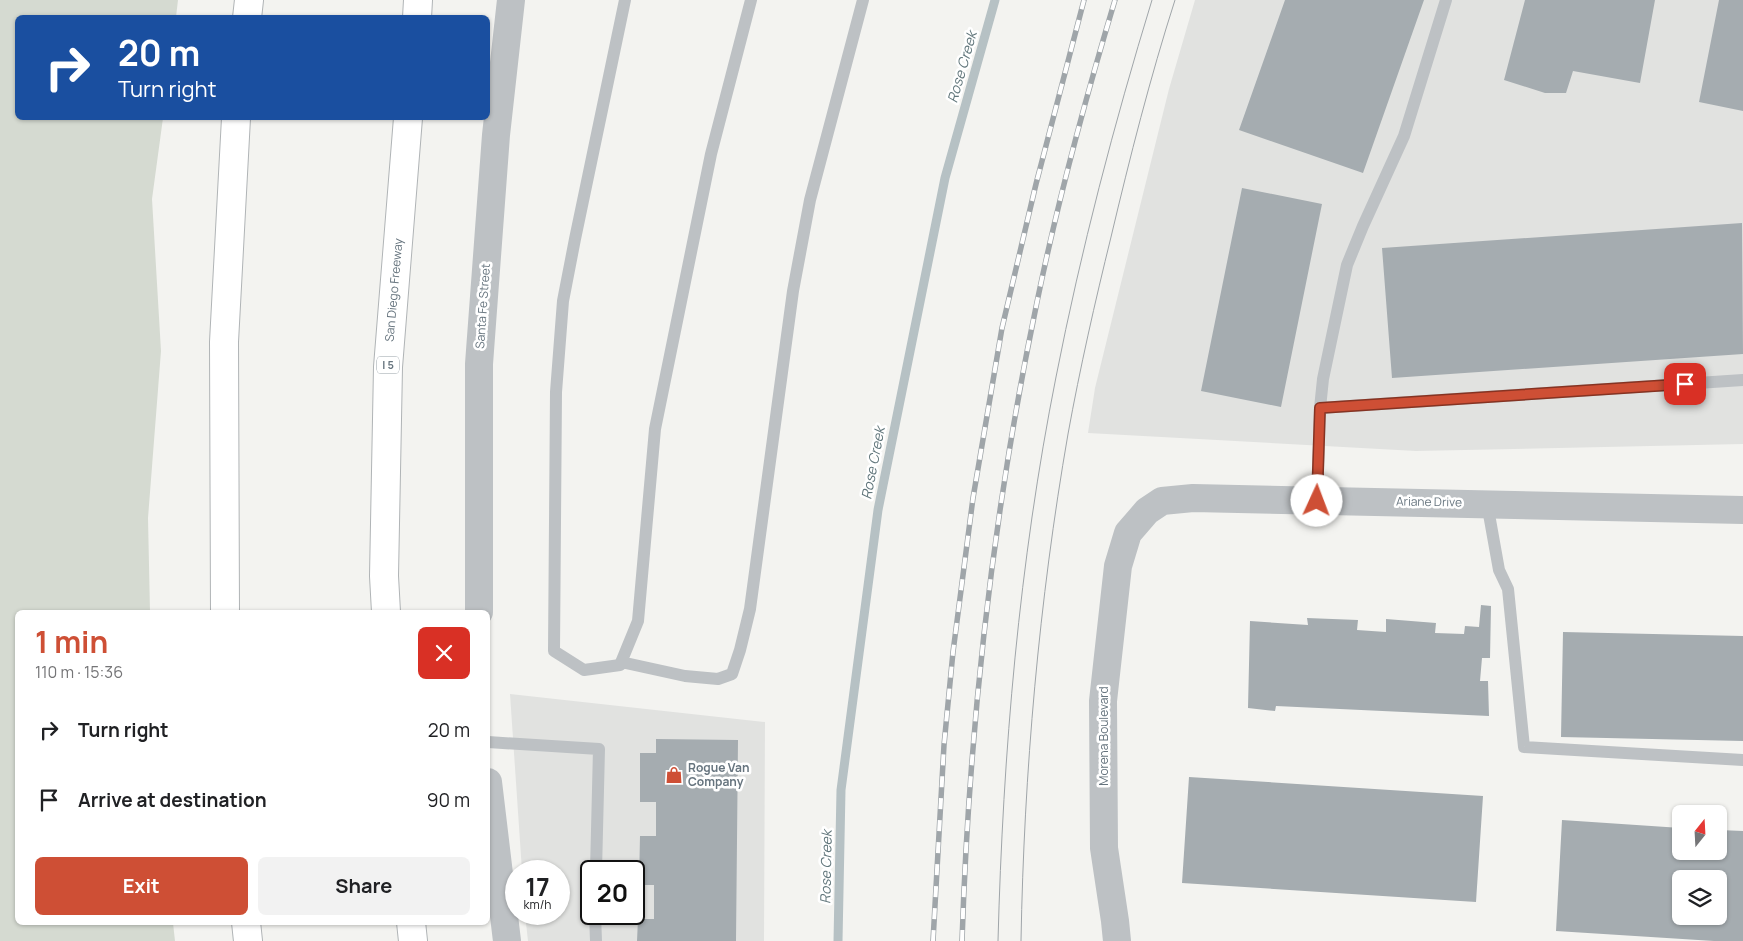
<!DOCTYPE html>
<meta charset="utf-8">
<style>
body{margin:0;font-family:Manrope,sans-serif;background:#f2f2f2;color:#202124;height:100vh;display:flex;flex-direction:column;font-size:19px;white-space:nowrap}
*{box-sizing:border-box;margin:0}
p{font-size:16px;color:#757577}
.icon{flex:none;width:28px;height:28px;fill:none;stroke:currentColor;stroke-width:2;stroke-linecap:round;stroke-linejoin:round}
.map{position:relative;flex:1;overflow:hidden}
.side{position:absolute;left:15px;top:610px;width:475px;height:315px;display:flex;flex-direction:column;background:#fff;border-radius:8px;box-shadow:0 1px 4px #0004}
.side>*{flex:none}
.banner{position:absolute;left:15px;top:15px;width:475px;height:105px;border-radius:8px;box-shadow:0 1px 4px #0004;background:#1a4fa0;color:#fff;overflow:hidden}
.needle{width:32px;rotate:18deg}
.controls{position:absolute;left:1672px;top:805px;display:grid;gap:10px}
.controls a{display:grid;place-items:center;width:55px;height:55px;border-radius:8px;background:#fff;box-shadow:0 1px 4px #0004;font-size:25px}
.speed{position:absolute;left:505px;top:860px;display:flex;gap:10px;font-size:25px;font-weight:700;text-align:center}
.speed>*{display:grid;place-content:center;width:65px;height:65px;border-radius:50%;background:#fff;box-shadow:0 1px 4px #0004;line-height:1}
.speed small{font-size:12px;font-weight:400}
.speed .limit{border:2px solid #111;border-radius:8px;background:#fff;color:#111}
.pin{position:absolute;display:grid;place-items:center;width:42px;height:42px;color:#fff;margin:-21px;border-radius:10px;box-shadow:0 2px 8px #0006}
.me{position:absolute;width:55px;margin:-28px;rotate:2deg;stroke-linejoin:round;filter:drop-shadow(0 0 4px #0008)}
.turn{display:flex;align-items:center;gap:18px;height:105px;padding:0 20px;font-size:22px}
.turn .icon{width:65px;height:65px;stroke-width:2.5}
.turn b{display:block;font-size:35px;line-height:42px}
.round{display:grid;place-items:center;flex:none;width:52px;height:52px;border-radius:8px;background:#f2f2f2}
.headline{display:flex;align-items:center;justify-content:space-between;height:85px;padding:0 20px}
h1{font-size:30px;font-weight:700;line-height:38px;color:#ce4f35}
.action{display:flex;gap:10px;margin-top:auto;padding:10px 20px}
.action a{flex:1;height:58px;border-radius:8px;background:#ce4f35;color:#fff;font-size:20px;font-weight:700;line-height:58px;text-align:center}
.action a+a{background:#f2f2f2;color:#202124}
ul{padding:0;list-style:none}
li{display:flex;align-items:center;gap:15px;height:70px;padding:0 20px}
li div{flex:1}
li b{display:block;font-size:19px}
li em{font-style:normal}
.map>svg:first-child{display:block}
.built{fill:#e1e2e0;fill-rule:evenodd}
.green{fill:#d5dad1}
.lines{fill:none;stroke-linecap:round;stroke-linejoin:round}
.stream{stroke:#b6c1c4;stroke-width:9}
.building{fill:#a5acb0;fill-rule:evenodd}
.motorway-casing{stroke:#b0b4b6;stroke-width:30}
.service{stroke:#bdc1c4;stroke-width:12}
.tertiary{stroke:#bdc1c4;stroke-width:28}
.motorway{stroke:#fff;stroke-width:28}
.tram{stroke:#9fa5a9;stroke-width:1}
.rail-casing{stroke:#9fa5a9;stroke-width:5.5}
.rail{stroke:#fff;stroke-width:4;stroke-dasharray:11;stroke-linecap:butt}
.route-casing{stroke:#863322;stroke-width:12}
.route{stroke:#ce4f35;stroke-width:9}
.labels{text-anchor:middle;stroke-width:5;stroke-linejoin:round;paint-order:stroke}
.shield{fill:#fff;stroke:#949ea5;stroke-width:1}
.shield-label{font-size:11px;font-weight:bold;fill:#66747e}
.street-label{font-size:12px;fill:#66747e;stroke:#fff}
.poi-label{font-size:12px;font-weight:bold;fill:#66747e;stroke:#fff;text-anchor:start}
.water-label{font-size:14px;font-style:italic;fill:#61767b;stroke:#fff}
</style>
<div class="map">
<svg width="1743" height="941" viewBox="0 0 1743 941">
<rect width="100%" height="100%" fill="#f3f3f0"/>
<path class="built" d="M1195,0h548v444l-327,7 -328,-18 7,-45 74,-299z
M510,694l255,28 -1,219h-236l-3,-27h34v-43h-37zM591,871h43v43h-43z"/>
<path class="green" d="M0,0h178l-2,17 -158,1v100h145l-11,81 9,152 -13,167 2,94h-132v310l155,1 2,18h-175z"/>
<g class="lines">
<path class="stream" d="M838,941l3,-151 37,-280 67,-332 50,-178"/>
</g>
<path class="building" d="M1285,0h139l-61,173 -124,-43z
M1525,0h130l-15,83 -67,-12 -7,22h-21l-41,-13z
M1719,0h24v111l-44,-9z
M1242,188l80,16 -41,203 -80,-16z
M1742,223l1,131 -351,24 -10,-130z
M1481,605l10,1 -1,52h-8l-2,23h8l1,35 -213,-10 -1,5 -27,-3 2,-87 58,4 -1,-7 51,2 -1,10 29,2v-13l50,4 -1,10 29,1 1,-8 14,1z
M1563,632l180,4v105l-182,-4z
M656,739l82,1 -2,201h-99l1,-22h16v-34h-15l1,-49h16v-34h-16v-49h16z
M1189,777l294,19 -7,106 -294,-19z
M1562,820l119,8v23h38v-21l24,1v110h-29l-158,-10zM1681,879h38v37h-38z"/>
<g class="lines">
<g class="motorway-casing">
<path id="motorway" d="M247,18l2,-18
M417,18l1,-18
M225,612l-1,-270 12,-224
M386,612l-2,-36 4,-209 20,-249
M246,922l2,19
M411,922l2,19"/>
</g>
<path class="service" d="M625,0l-50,239 -12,62 -7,91 -2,259 30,19 36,-5 18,-44 17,-192 56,-275 40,-154
M1320,408l423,-28
M1317,501l3,-93 3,-29 24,-114 16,-39 41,-90 42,-136
M1487,503l12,67 9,19 16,158 219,13
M621,662l64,14 33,3 14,-5 8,-24 10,-41 43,-318 17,-91 53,-200
M488,742l111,7 -3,122
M595,914l1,27"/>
<path class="tertiary" d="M479,612v-248l17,-229 15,-135
M488,782l19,159
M1117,941l-2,-20 -11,-73 -1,-147 15,-135 10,-33 19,-22 15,-10 31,-3 550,12"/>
<use href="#motorway" class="motorway"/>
<path class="tram" d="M998,941c5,-189 21,-378 58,-564 25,-127 58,-253 96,-377
M1021,941c3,-169 18,-340 47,-507 12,-66 27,-132 43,-197 19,-80 39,-159 64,-237"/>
<g class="rail-casing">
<path id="rail" d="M933,941l11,-196 9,-93 20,-154 29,-170 34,-144 48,-184
M962,941c7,-214 31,-429 75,-639 21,-102 48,-202 78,-302"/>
</g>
<use href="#rail" class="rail"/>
</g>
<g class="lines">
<g class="route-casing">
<path id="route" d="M1317,501l3,-93 365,-24"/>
</g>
<use href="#route" class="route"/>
</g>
<defs>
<g id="shop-bare" transform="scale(1.35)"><path d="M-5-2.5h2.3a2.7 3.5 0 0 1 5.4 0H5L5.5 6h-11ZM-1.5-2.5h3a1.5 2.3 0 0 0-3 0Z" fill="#ce4f35" stroke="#fff" stroke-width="2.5" paint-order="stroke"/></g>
</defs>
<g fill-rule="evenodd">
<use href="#shop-bare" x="674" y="775"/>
</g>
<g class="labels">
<rect class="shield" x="377" y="356.5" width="22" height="17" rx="4"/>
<g class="shield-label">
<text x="388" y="369">I 5</text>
</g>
<g class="street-label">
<text transform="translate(394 290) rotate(-85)" y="4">San Diego Freeway</text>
<text transform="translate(483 306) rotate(-86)" y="4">Santa Fe Street</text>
<text transform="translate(1429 502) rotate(1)" y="4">Ariane Drive</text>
<text transform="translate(1104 736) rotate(-90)" y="4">Morena Boulevard</text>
</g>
<g class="poi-label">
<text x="688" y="772">Rogue Van<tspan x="688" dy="14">Company</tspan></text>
</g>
<g class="water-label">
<text transform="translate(962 67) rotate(-74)" y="5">Rose Creek</text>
<text transform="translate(873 463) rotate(-79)" y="5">Rose Creek</text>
<text transform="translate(826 867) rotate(-89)" y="5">Rose Creek</text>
</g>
</g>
</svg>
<div class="controls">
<a><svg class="needle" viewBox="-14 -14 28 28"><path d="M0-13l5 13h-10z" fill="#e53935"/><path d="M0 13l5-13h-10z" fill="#757577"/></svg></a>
<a><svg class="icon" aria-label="layers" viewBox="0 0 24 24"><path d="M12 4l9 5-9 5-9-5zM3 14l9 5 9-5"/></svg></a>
</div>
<div class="speed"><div>17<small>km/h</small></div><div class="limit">20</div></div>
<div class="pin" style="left:1685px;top:384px;background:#d93025"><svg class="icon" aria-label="arrive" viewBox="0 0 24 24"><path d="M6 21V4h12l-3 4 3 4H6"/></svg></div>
<svg class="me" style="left:1317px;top:501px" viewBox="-20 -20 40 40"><circle r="19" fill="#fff"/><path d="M0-13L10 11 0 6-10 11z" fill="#ce4f35"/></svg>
<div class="banner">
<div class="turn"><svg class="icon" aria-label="right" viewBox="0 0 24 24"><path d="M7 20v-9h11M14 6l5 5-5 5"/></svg><div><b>20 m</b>Turn right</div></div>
</div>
<section class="side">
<div class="headline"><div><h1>1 min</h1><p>110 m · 15:36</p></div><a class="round" style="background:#d93025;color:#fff"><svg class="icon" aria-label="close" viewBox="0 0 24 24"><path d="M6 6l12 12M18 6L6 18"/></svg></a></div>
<ul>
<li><svg class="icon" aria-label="right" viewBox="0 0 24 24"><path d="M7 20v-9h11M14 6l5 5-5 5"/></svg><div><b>Turn right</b></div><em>20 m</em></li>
<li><svg class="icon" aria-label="arrive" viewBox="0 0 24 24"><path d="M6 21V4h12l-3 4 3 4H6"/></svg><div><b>Arrive at destination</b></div><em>90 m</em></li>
</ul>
<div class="action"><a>Exit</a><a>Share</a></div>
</section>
</div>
